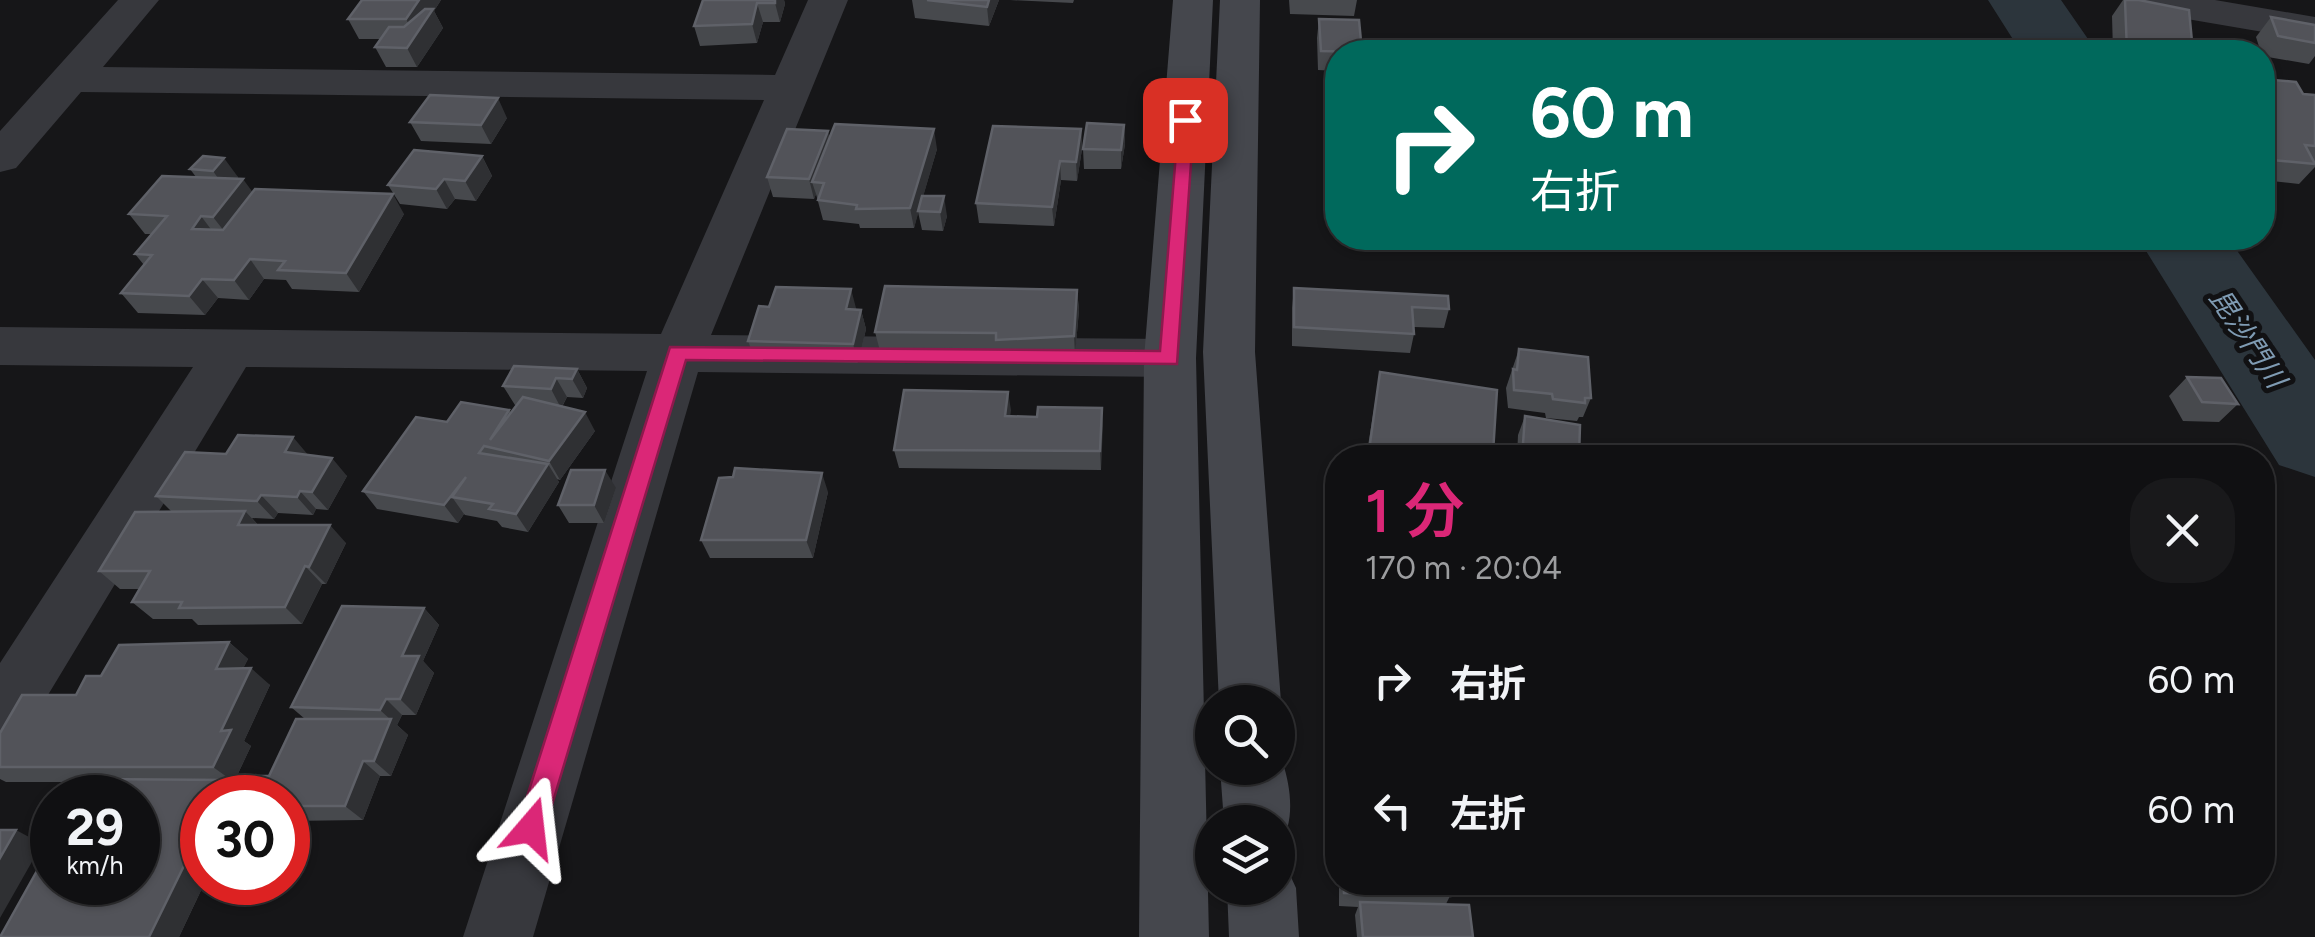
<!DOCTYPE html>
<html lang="ja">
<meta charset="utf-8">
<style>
body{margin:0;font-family:Figtree,"Noto Sans JP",sans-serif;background:#19191b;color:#f1f3f6;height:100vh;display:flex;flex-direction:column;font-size:38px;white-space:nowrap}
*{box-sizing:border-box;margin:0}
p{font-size:32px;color:#9c9d9f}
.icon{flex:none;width:55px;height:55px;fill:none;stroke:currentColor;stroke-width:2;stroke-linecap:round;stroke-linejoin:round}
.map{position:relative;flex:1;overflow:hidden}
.sheet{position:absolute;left:1325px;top:445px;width:950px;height:450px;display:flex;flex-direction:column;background:#101012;border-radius:40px;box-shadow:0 2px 8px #0004,0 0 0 2px #303032}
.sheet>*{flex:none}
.guide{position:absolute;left:1325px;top:40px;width:950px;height:210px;border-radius:40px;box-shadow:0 2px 8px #0004,0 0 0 2px #303032;background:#00695c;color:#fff;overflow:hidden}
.controls{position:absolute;left:1195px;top:685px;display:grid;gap:20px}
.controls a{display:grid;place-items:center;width:100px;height:100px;border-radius:50%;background:#101012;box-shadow:0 2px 8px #0004,0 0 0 2px #303032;font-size:50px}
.speed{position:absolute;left:30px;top:775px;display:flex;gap:20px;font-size:50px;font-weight:700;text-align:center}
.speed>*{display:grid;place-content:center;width:130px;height:130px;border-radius:50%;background:#101012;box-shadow:0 2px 8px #0004,0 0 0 2px #303032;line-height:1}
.speed small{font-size:25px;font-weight:400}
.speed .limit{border:15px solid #d22;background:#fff;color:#111}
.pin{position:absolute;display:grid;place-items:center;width:85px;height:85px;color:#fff;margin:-42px;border-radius:20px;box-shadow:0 5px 15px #0006}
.me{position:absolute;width:110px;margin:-55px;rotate:17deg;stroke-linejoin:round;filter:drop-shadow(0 0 8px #0008)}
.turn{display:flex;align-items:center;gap:35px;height:210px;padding:0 40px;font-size:45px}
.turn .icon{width:130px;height:130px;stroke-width:2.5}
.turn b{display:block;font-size:70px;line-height:85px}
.round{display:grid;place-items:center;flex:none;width:105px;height:105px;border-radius:40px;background:#19191b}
.overview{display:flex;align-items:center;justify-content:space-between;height:170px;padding:0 40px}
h1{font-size:60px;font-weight:600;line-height:75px;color:#db2777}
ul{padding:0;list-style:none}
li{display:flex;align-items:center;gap:30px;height:130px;padding:0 40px}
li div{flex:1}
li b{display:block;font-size:38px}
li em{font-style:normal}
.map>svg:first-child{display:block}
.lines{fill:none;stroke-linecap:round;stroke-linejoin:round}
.river{fill:#2c353c;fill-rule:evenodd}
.street{fill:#37383d;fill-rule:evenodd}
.secondary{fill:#45474d;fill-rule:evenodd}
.wall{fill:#47494d}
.shaded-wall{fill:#2f3033}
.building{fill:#525359;stroke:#5f6168;stroke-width:2.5}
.route{fill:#db2777;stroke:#8e194d;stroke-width:2.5}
.labels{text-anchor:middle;stroke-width:10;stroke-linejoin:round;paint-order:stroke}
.water-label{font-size:28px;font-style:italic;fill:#7f9bb3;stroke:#111113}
</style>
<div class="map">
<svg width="2315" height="937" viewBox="0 0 2315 937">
<rect width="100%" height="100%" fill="#161618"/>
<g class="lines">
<path class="river" d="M1988,0h73l36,52h-76z
M2138,238h90l87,122v117l-36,-12z"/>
<path class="street" d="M118,0h41l-56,67 672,8 33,-75h40l-137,335 459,4 18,6 8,13 -8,13 -18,6 -472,-5 -165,565h-70l184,-566 -401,-4 -224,371 -22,9v-84l193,-296 -193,-2v-38l661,7 103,-234 -683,-8 -65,76 -16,4v-41z
M2126,0h89l100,17v24l-169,-29 -14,-4z"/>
<path class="secondary" d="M1173,0h40l-17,358 13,579h-70l5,-579z
M1220,0h40l-5,352 26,350 -3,9v-9h-59l-16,-350z
M1278,750c12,28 20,72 0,96v-24h-54l-4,-54h58z
M1278,860l7,4 11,24 3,49h-70l-2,-49h51z"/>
</g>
<path class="wall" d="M362,0h79l-7,11 9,17 -26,39h-31l-11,-20 6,-8h-22l-11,-20z
M703,0h81l1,4 -5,18h-17l-6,21 -57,3 -6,-20z
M912,0h87l-10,26 -74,-8z
M1010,0h64l-1,3z
M1289,0h68l-3,16 -64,-2z
M2123,0h16l54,52h-80l-1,-36z
M2271,17l44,8v31l-6,8 -47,-8 -6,-19z
M1319,19l40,1 3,32h-24v19l-20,-1 -1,-32z
M2262,79l41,15h12v73l-16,17 -37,-4z
M507,118l-16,26 -70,-3 -11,-19z
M1124,125l1,19 -4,25h-37l-1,-20z
M1081,129l1,20 -5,32 -16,-1 -7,46 -75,-3 -3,-20z
M830,138l107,11 -14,47 24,20 -4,15 -21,-1 -4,-18 -4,16h-54l-1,-4 -36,-4 -7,-26 -2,5 -41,-2 -6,-20z
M1337,147h1v49h-2l-2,-29z
M203,156l35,21 -1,1 15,14 152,22 -45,78 -67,-3 -6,-9 -22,-1 -15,21 -31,-2 -13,17 -67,-2 -17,-20 23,-28 -9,-11 16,-20h-6l-16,-20 67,-37 -6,-8z
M482,156l10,20 -16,25 -21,-2 -8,10 -47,-5 -12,-19z
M1294,288l155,21 -5,19 -30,-1v7l-4,19 -118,-7v-38z
M1077,290l2,20 -4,45 -77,4 -1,-7 -117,-1 -5,-19z
M856,308v2h5l5,19 -8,34 -103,-3 -7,-19z
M1519,349l72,49 -8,19h-4l-2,4 -31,-3 -1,-5 -37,-5 -2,-20z
M577,369l10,19 -4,10 -16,-1 -5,10 33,24 -35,49 -3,-1 2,3 -31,50 -26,-5 -5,-6 -32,-6 -1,-1 -6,9 -81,-14 -14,-18 146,-81 2,3 6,-8h-2l-12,-19z
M1380,372l113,81 24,4 1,-22 7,-19 54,42h-213z
M2187,377l51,27 -19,18 -36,-1 -14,-25z
M1008,392l2,25h27l65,-9 -1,62 -202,-2 -5,-18z
M226,454l82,1 39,21 -19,34 -12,-1 -3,6 -35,-2 -4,6 -22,-1 6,7 88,18 -20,41h-4l-20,40 -104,1 -6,-6h-39l-21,-17 8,-13h-20l-21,-18 73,-59 -16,-16z
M616,488l-12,35h-35l-11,-18z
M828,492l-15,66h-103l-9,-18z
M424,608l15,17 -16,36 11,12 -18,42h-14l-5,10 11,10 -17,41h-11l-17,44 -75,1v-23h-86v84h3l-26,55h-179l88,-155h-82l-6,-3v-46l76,-38 25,-19 128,-34 19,17 -5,9 27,17 -26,56 7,5 -17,36h-5l17,12 23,-18 36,-57 -14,-12z
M1339,882h109l2,14 -4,8 27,33h-116l-2,-22 3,-8 -19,-1z"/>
<path class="shaded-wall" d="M419,0h22l-7,11 9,17 -26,39 -10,-19 8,-12 -9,-17z
M775,0h9l1,4 -5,18 -5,-19z
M989,0h10l-10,26 -2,-19z
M757,3l6,19 -6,21 -5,-19z
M498,98l9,20 -16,26 -10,-19z
M1124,125l1,19 -4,25v-19z
M934,129l3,20 -23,79 -4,-20z
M1081,129l1,20 -5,32 -1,-19z
M828,131l5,19 -21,32 4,12 -2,5 -5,-20z
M482,156l10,20 -16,25 -11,-20z
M224,158l14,19 -11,14 -14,-20z
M1060,161l1,19 -7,46 -2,-19z
M243,179l14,19 -29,38 -15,-19z
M444,179l11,20 -8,10 -11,-20z
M393,194l11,20 -45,78 -13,-19z
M944,196l3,20 -4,15 -3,-19z
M201,216l15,20 -24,-7z
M250,259l14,20 -15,21 -15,-20z
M202,279l16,19 -13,17 -16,-19z
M851,289l5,19 -5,21 -5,-20z
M1077,290l2,20 -4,45 -1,-19z
M861,310l5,19 -8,34 -5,-19z
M577,369l10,19 -4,10 -11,-19z
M556,378l11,19 -6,11 -10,-19z
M1008,392l3,18 -3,25 -3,-19z
M1102,408l1,18 -2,44 -1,-19z
M585,412l10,19 -35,49 -11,-19z
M293,437l16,19 -24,-4z
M332,458l15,18 -19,34 -16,-18z
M548,464l11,18 -31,50 -12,-18z
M605,470l11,18 -12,35 -10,-18z
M822,473l6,19 -15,66 -7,-18z
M466,477l-14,20 12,17 -6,9 -14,-18z
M300,491l16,18 -3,6 -16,-18z
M261,495l17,18 -4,6 -17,-18z
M245,511l17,18 -24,-4z
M330,525l16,18 -20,41 -17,-17z
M305,566l17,18 -20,40 -17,-17z
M424,608l15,17 -16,36 11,12 -18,42 -16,-16 2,-43z
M229,642l19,17 -13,27 -19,-17z
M251,668l19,17 -26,56 7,5 -17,36 -21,-15 8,-36z
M386,699l16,16 -5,10 11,10 -17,41 -17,-15 17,-41 -11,-10z
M363,761l17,15 -17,44 -18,-14z
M226,780l21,15 -1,3h-28z
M202,829v53h3l-26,55h-30z
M16,830l26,14 -42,74v-60z"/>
<path class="building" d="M362,0h57l-13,19h-58z
M703,0h72v3h-18l-5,21 -58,2z
M927,0h62l-2,7z
M2125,0h14l50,10 4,42h-66z
M425,9h8l-26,39 -32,-1 14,-20h15z
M2271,17l44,8v18l-37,-7z
M1319,19l40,1 3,32 -41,-1z
M2262,79l34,3 7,12 12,1v51l-10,-1 10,19 -53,-5v-46l5,1 -5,-8z
M430,95l68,3 -17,27 -71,-3z
M1087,123l37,2 -3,25 -38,-1z
M835,124l99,5 -24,79 -54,1 1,-4 -39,-5 6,-17 -12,-1z
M993,126l88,3 -5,33 -16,-1 -8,46 -76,-4z
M787,129l41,2 -19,48 -42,-2z
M414,150l68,6 -17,25 -21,-2 -8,10 -48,-4z
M203,156l21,2 -11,13 -23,-2z
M162,176l81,3 -30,38 -12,-1 -9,13 31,1 32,-41 138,5 -47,79 -68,-3 7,-9 -35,-2 -16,21 -32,-1 -13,17 -68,-3 31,-38 -17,-1 32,-38 -38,-2z
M922,196h22l-4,16 -22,-1z
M885,286l192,4 -3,46 -78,4v-7l-121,-1z
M776,287l75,2 -5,20 15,1 -8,34 -105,-3 11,-35 10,1z
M1294,288l154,8 1,13 -37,-2 2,27 -120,-7z
M1519,349l69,8 3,41h-6v5l-32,-4 -1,-5 -38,-4 -1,-21 4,1z
M514,366l63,3 -5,10 -16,-1 -5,11 -48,-3z
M1380,372l117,18 -4,63 27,5h-152z
M2187,377l34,1 17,26 -36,-2z
M904,390l104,2 -3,24 32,1 1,-10 64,1 -2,43 -206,-1z
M523,397l62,15 -36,49 -65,-15 -5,7 69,11 -32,50 -27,-5 4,-5 -41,-7 14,-20 -22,28 -81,-14 53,-74 31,5 14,-20 48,8 -19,30z
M1525,416l55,9 -1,33h-57z
M238,435l55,2 -8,15 47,6 -20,34 -12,-1 -3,6 -36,-2 -4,6 -101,-5 29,-44 41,2z
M735,468l87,5 -16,67h-105l18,-62 14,-1z
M571,470h34l-11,35h-36z
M245,511l-7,14h92l-21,42 -4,-1 -20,41 -106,1 3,-6h-50l18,-31h-51l36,-59z
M342,606l82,2 -22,48h17l-19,43h-14l-6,11 -89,-3z
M229,642l-13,27 35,-1 -30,63 10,-1 -18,37h-213v-34l22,-38h54l10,-19h15l18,-31z
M296,719h95l-17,42h-11l-18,45h-57v-8h-44l11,-22h14z
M89,779l137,1 -8,18h-16v31l-53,108h-149l52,-93v38h86v-84h-59z
M0,830h16l-16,28z
M1343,882h105l2,14 -106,-3z
M1360,902l109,3 4,32h-110z"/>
<path class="route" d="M1179,116l15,4 -17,244 -491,-4 -141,468 -4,9 -10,4 -10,-4 -4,-9 153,-481 490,4z"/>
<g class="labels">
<g class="water-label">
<text transform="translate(2248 338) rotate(56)" y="10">毘沙門川</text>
</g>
</g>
</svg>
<div class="controls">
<a><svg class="icon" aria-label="search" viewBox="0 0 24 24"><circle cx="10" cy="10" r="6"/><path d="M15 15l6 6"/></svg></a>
<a><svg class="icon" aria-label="layers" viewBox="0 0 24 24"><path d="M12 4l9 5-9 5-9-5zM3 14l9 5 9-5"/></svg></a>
</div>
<div class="speed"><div>29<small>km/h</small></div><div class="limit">30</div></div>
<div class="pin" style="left:1185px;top:120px;background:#d93025"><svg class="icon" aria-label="arrive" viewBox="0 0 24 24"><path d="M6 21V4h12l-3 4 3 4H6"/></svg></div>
<svg class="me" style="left:531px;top:828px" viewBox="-20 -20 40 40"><path d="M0-17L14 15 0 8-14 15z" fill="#db2777" stroke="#fff" stroke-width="4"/></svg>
<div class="guide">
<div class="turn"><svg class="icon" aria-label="right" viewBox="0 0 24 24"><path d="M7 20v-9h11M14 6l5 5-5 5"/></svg><div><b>60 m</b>右折</div></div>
</div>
<section class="sheet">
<div class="overview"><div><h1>1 分</h1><p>170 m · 20:04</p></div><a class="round"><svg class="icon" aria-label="close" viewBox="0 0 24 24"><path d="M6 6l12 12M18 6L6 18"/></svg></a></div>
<ul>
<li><svg class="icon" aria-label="right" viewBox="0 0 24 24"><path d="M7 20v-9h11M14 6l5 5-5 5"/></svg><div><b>右折</b></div><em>60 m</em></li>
<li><svg class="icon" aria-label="left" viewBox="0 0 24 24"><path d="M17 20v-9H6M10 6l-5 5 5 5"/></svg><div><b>左折</b></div><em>60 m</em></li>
</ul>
</section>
</div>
